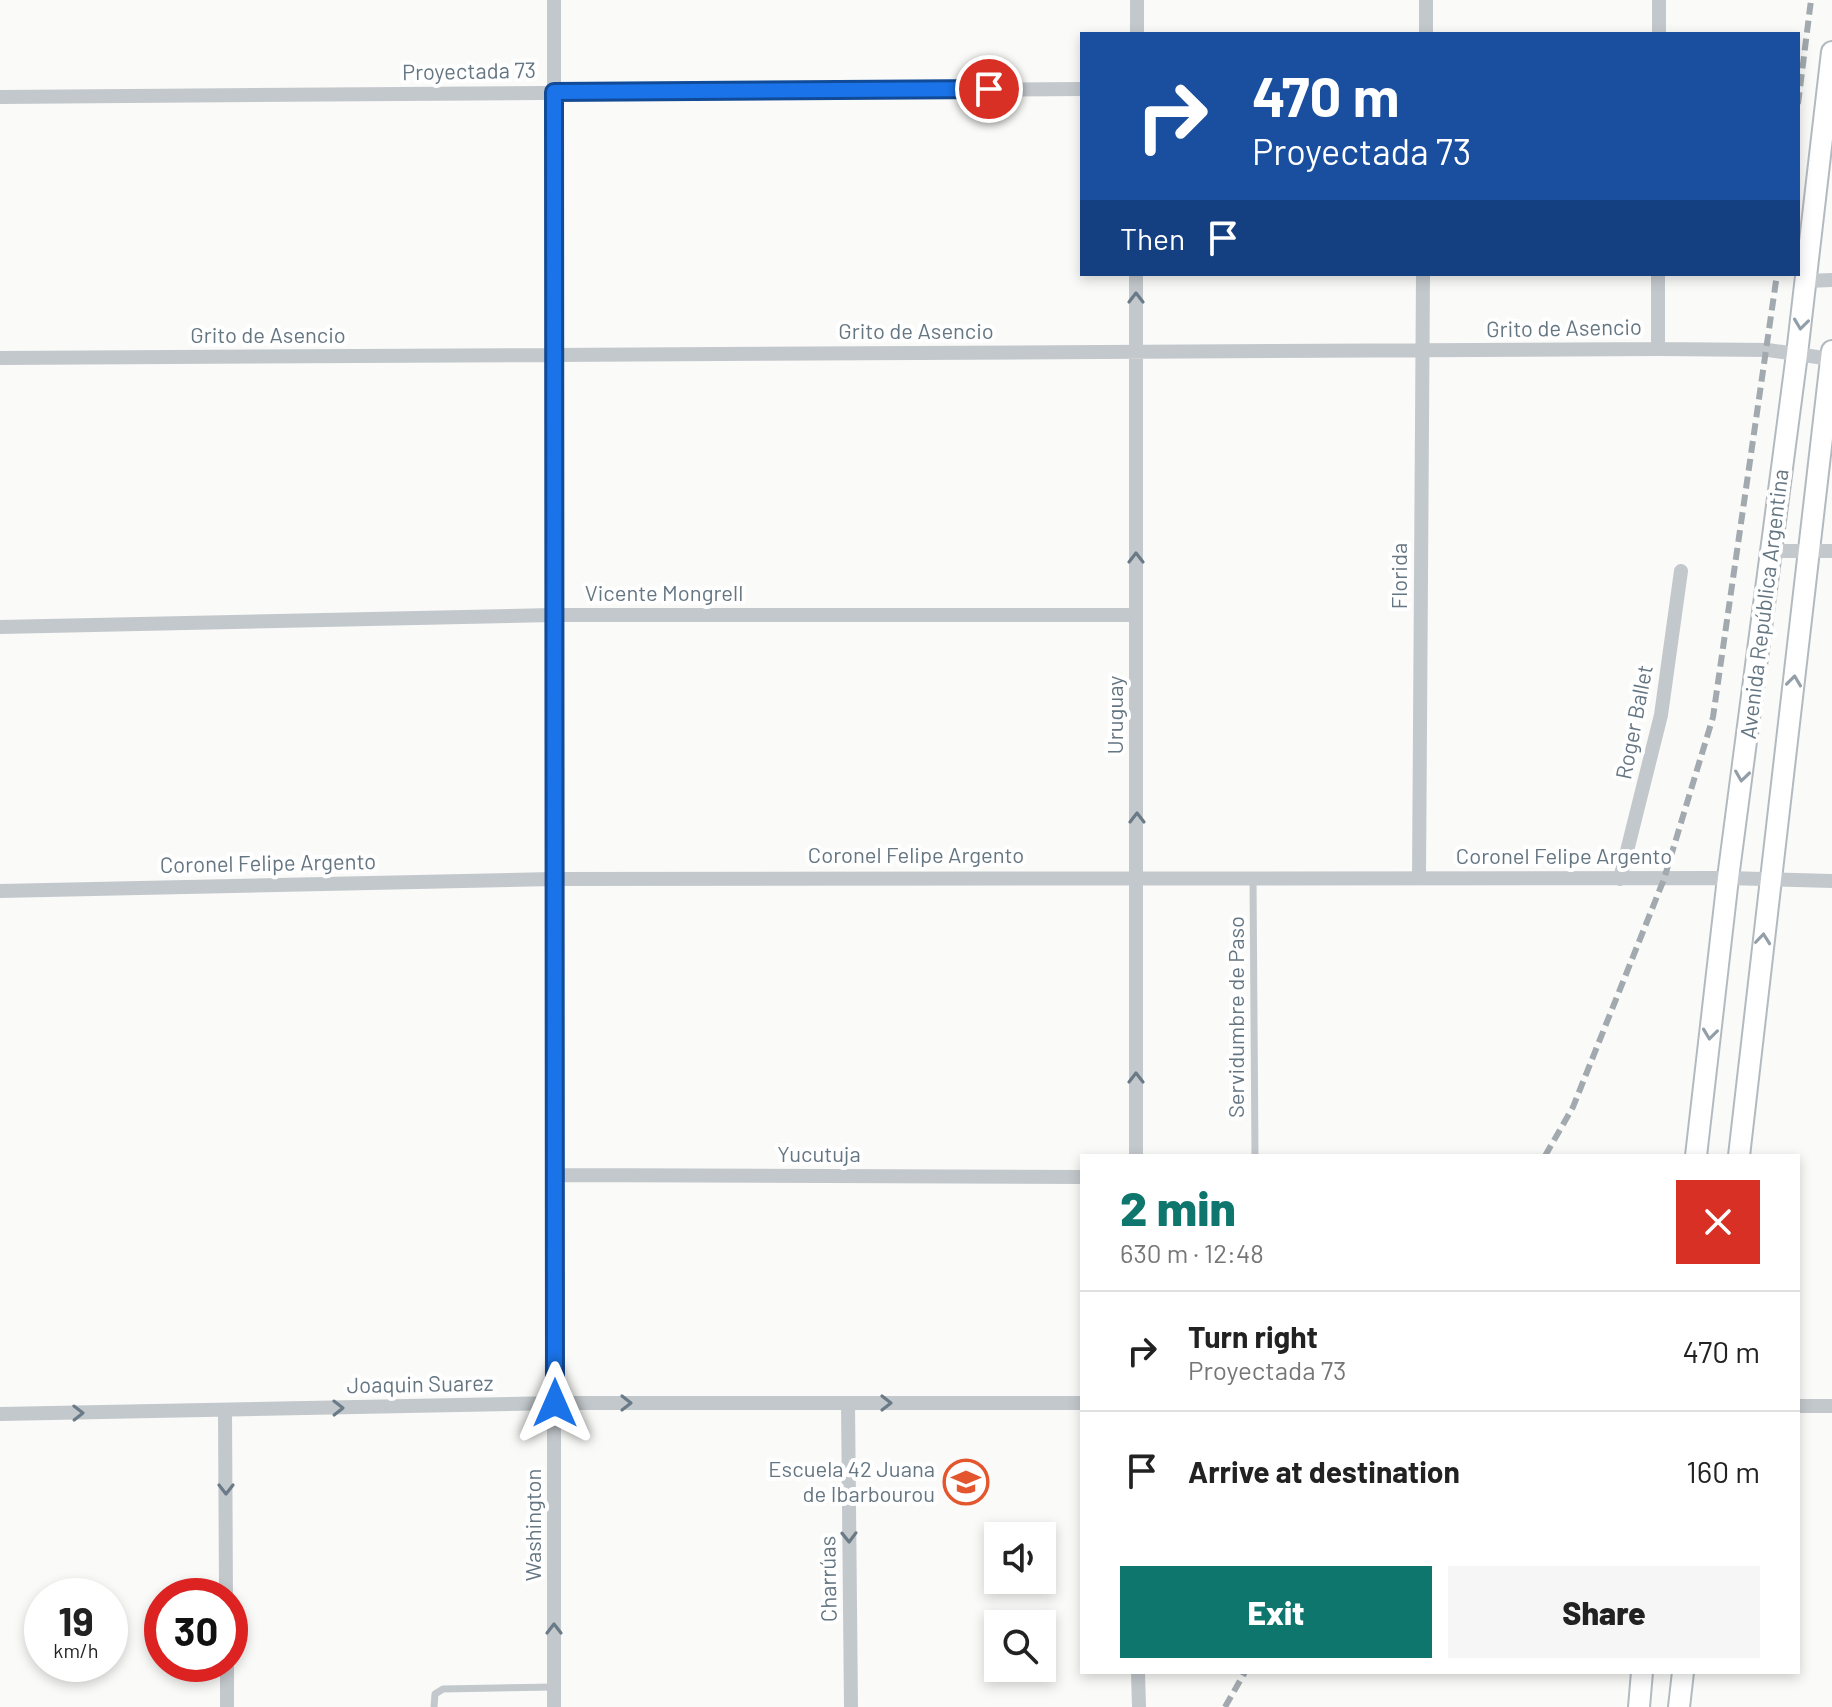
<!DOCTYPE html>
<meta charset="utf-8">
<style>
body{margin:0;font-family:Barlow,sans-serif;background:#f6f6f6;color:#222;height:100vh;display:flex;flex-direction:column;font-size:30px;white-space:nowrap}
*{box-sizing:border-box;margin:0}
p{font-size:26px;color:#767676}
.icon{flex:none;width:44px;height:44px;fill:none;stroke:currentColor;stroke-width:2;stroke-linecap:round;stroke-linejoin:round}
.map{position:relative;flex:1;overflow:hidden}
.sheet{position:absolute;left:1080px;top:1154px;width:720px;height:520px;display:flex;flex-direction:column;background:#fff;border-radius:0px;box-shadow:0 4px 12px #0003}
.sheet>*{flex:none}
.guide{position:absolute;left:1080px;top:32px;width:720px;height:244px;border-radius:0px;box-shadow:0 4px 12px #0003;background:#1a4fa0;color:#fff;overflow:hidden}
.controls{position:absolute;left:984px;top:1522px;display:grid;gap:16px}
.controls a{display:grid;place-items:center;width:72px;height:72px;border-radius:0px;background:#fff;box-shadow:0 4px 12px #0003;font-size:40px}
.speed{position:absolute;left:24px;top:1578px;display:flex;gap:16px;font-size:40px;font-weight:700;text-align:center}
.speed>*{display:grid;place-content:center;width:104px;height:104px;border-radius:50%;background:#fff;box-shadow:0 4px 12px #0003;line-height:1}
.speed small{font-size:20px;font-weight:400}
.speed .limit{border:12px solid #d22;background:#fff;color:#111}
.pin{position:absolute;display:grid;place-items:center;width:68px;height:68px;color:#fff;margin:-34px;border:4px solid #fff;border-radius:50%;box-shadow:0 2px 8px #0007}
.me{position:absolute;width:88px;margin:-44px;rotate:0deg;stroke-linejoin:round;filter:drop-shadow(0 0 6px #0008)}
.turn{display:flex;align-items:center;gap:28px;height:168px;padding:0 40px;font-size:36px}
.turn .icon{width:104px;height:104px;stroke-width:2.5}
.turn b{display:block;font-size:56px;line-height:68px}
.then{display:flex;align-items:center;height:76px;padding:0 40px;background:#0003;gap:16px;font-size:30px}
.round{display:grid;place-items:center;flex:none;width:84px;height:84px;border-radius:0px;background:#f6f6f6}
.overview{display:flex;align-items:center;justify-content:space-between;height:136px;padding:0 40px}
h1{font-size:48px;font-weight:800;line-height:60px;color:#0f766e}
.primary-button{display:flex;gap:16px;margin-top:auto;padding:16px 40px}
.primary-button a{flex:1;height:92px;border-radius:0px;background:#0f766e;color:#fff;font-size:32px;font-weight:800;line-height:92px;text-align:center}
.primary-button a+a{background:#f6f6f6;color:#222}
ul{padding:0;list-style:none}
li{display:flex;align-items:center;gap:24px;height:120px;padding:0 40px;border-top:2px solid #e0e0e0}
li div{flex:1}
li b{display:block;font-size:30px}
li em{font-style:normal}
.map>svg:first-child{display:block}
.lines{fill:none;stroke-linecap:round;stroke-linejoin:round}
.secondary-casing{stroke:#b3babf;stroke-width:24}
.lane{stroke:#c3c8cc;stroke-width:7}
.street{stroke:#c3c8cc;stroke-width:14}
.secondary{stroke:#fff;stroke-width:20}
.rail{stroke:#a2aab0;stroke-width:6;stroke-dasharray:12 6;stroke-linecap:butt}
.oneway{stroke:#6a7a87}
.oneway2{stroke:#939fa8}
.route-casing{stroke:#114b97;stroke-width:20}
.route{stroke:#1a73e8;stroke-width:14}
.labels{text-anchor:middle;stroke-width:8;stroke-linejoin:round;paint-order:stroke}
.street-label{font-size:22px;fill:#657683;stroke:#fff}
.poi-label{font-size:22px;fill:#657683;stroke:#fff;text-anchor:end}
</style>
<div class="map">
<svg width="1832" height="1707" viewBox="0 0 1832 1707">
<rect width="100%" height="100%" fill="#fafaf8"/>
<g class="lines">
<g class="secondary-casing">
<path id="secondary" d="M1696,1156l32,-278 69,-524 35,-302
M1739,1156l93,-805
M1639,1707l3,-35
M1679,1707l4,-35"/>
</g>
<path class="lane" d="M1253,878l2,278
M434,1707l1,-13 8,-5 111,-2"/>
<path class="street" d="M554,0v1707
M1137,34v-34
M1426,34v-34
M1659,34v-34
M0,97l1082,-8
M1136,274v882
M1806,281l26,-1
M1658,349v-75
M0,358l1658,-9 110,1 63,9
M1771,551h61
M0,627l553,-12h583
M1419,878l4,-604
M1620,879l41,-164 20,-144
M0,891l553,-12 1175,-1 104,3
M555,1175l527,2
M848,1403l3,304
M1798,1406h34
M225,1411l1,185
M0,1414l555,-11h527
M227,1664v43
M1138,1672l1,35"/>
<use href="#secondary" class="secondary"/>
<path class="rail" d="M1798,104l13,-104
M1545,1156l28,-49 91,-228 49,-162 64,-443
M1225,1707l20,-35"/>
</g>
<defs><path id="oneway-chevron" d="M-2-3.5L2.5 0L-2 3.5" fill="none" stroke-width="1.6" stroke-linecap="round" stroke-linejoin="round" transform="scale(2)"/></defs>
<g class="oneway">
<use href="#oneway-chevron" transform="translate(1136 298) rotate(-90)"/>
<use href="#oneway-chevron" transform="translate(1136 558) rotate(-90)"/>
<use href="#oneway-chevron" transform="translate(1137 818) rotate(-90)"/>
<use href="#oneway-chevron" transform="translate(1136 1078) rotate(-90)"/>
<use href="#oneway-chevron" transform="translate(626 1403)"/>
<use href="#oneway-chevron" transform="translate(886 1403)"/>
<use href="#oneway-chevron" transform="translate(338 1408) rotate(-1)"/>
<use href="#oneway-chevron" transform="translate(78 1413) rotate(-1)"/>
<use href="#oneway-chevron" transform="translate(226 1489) rotate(90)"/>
<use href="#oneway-chevron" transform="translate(849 1537) rotate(89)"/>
<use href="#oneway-chevron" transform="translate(554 1629) rotate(-90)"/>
</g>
<g class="oneway2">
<use href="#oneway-chevron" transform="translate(1801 324) rotate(97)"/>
<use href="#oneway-chevron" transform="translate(1794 681) rotate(-83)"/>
<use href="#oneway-chevron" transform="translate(1742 776) rotate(98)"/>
<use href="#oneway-chevron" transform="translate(1763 939) rotate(-84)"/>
<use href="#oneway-chevron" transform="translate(1710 1034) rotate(97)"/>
</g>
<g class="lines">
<g class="route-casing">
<path id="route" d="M555,1403l-1,-1311 435,-3"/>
</g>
<use href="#route" class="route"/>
</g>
<defs>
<g id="school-ring" transform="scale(2.3)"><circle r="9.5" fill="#fff" stroke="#e4572e" stroke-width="1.5"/><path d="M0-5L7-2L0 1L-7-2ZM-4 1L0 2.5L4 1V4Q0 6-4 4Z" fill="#e4572e"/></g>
</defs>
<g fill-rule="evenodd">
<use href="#school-ring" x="966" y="1482"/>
</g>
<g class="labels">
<g class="street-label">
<text transform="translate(469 71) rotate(-1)" y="8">Proyectada 73</text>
<text transform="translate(1564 328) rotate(-1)" y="8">Grito de Asencio</text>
<text x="916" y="339">Grito de Asencio</text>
<text x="268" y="343">Grito de Asencio</text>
<text transform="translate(1399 576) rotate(-90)" y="8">Florida</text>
<text x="664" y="601">Vicente Mongrell</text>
<text transform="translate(1764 604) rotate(-83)" y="8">Avenida República Argentina</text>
<text transform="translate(1115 715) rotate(-90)" y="8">Uruguay</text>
<text transform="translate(1634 722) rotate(-79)" y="8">Roger Ballet</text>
<text x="916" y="863">Coronel Felipe Argento</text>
<text x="1564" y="864">Coronel Felipe Argento</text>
<text transform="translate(268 863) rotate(-1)" y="8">Coronel Felipe Argento</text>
<text transform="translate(1236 1017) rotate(-90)" y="8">Servidumbre de Paso</text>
<text x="819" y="1162">Yucutuja</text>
<text transform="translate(420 1384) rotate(-1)" y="8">Joaquin Suarez</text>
<text transform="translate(533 1525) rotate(-90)" y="8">Washington</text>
<text transform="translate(828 1579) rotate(-91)" y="8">Charrúas</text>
</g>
<g class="poi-label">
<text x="935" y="1477">Escuela 42 Juana<tspan x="935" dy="25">de Ibarbourou</tspan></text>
</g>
</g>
</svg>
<div class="controls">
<a><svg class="icon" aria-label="sound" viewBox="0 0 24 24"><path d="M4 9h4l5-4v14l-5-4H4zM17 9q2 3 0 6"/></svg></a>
<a><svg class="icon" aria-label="search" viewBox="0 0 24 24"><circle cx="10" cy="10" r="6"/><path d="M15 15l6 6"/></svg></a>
</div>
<div class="speed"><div>19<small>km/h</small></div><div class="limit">30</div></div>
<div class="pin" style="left:989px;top:89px;background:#d93025"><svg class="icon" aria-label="arrive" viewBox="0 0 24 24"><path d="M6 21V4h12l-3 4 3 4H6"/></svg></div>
<svg class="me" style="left:555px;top:1403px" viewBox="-20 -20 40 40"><path d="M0-17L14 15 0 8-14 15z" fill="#1a73e8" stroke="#fff" stroke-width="4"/></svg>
<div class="guide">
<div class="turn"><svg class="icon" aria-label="right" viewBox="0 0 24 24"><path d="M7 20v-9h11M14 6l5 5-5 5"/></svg><div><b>470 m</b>Proyectada 73</div></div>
<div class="then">Then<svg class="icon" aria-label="arrive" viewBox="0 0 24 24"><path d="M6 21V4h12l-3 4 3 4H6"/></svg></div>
</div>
<section class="sheet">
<div class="overview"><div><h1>2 min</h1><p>630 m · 12:48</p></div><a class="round" style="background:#d93025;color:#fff"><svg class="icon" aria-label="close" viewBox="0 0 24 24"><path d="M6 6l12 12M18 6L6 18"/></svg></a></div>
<ul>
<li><svg class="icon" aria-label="right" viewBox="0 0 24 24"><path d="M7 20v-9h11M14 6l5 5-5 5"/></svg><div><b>Turn right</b><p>Proyectada 73</p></div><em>470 m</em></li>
<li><svg class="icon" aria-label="arrive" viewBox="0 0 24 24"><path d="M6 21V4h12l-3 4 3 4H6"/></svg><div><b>Arrive at destination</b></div><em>160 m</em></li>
</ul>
<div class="primary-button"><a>Exit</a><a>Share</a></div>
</section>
</div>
